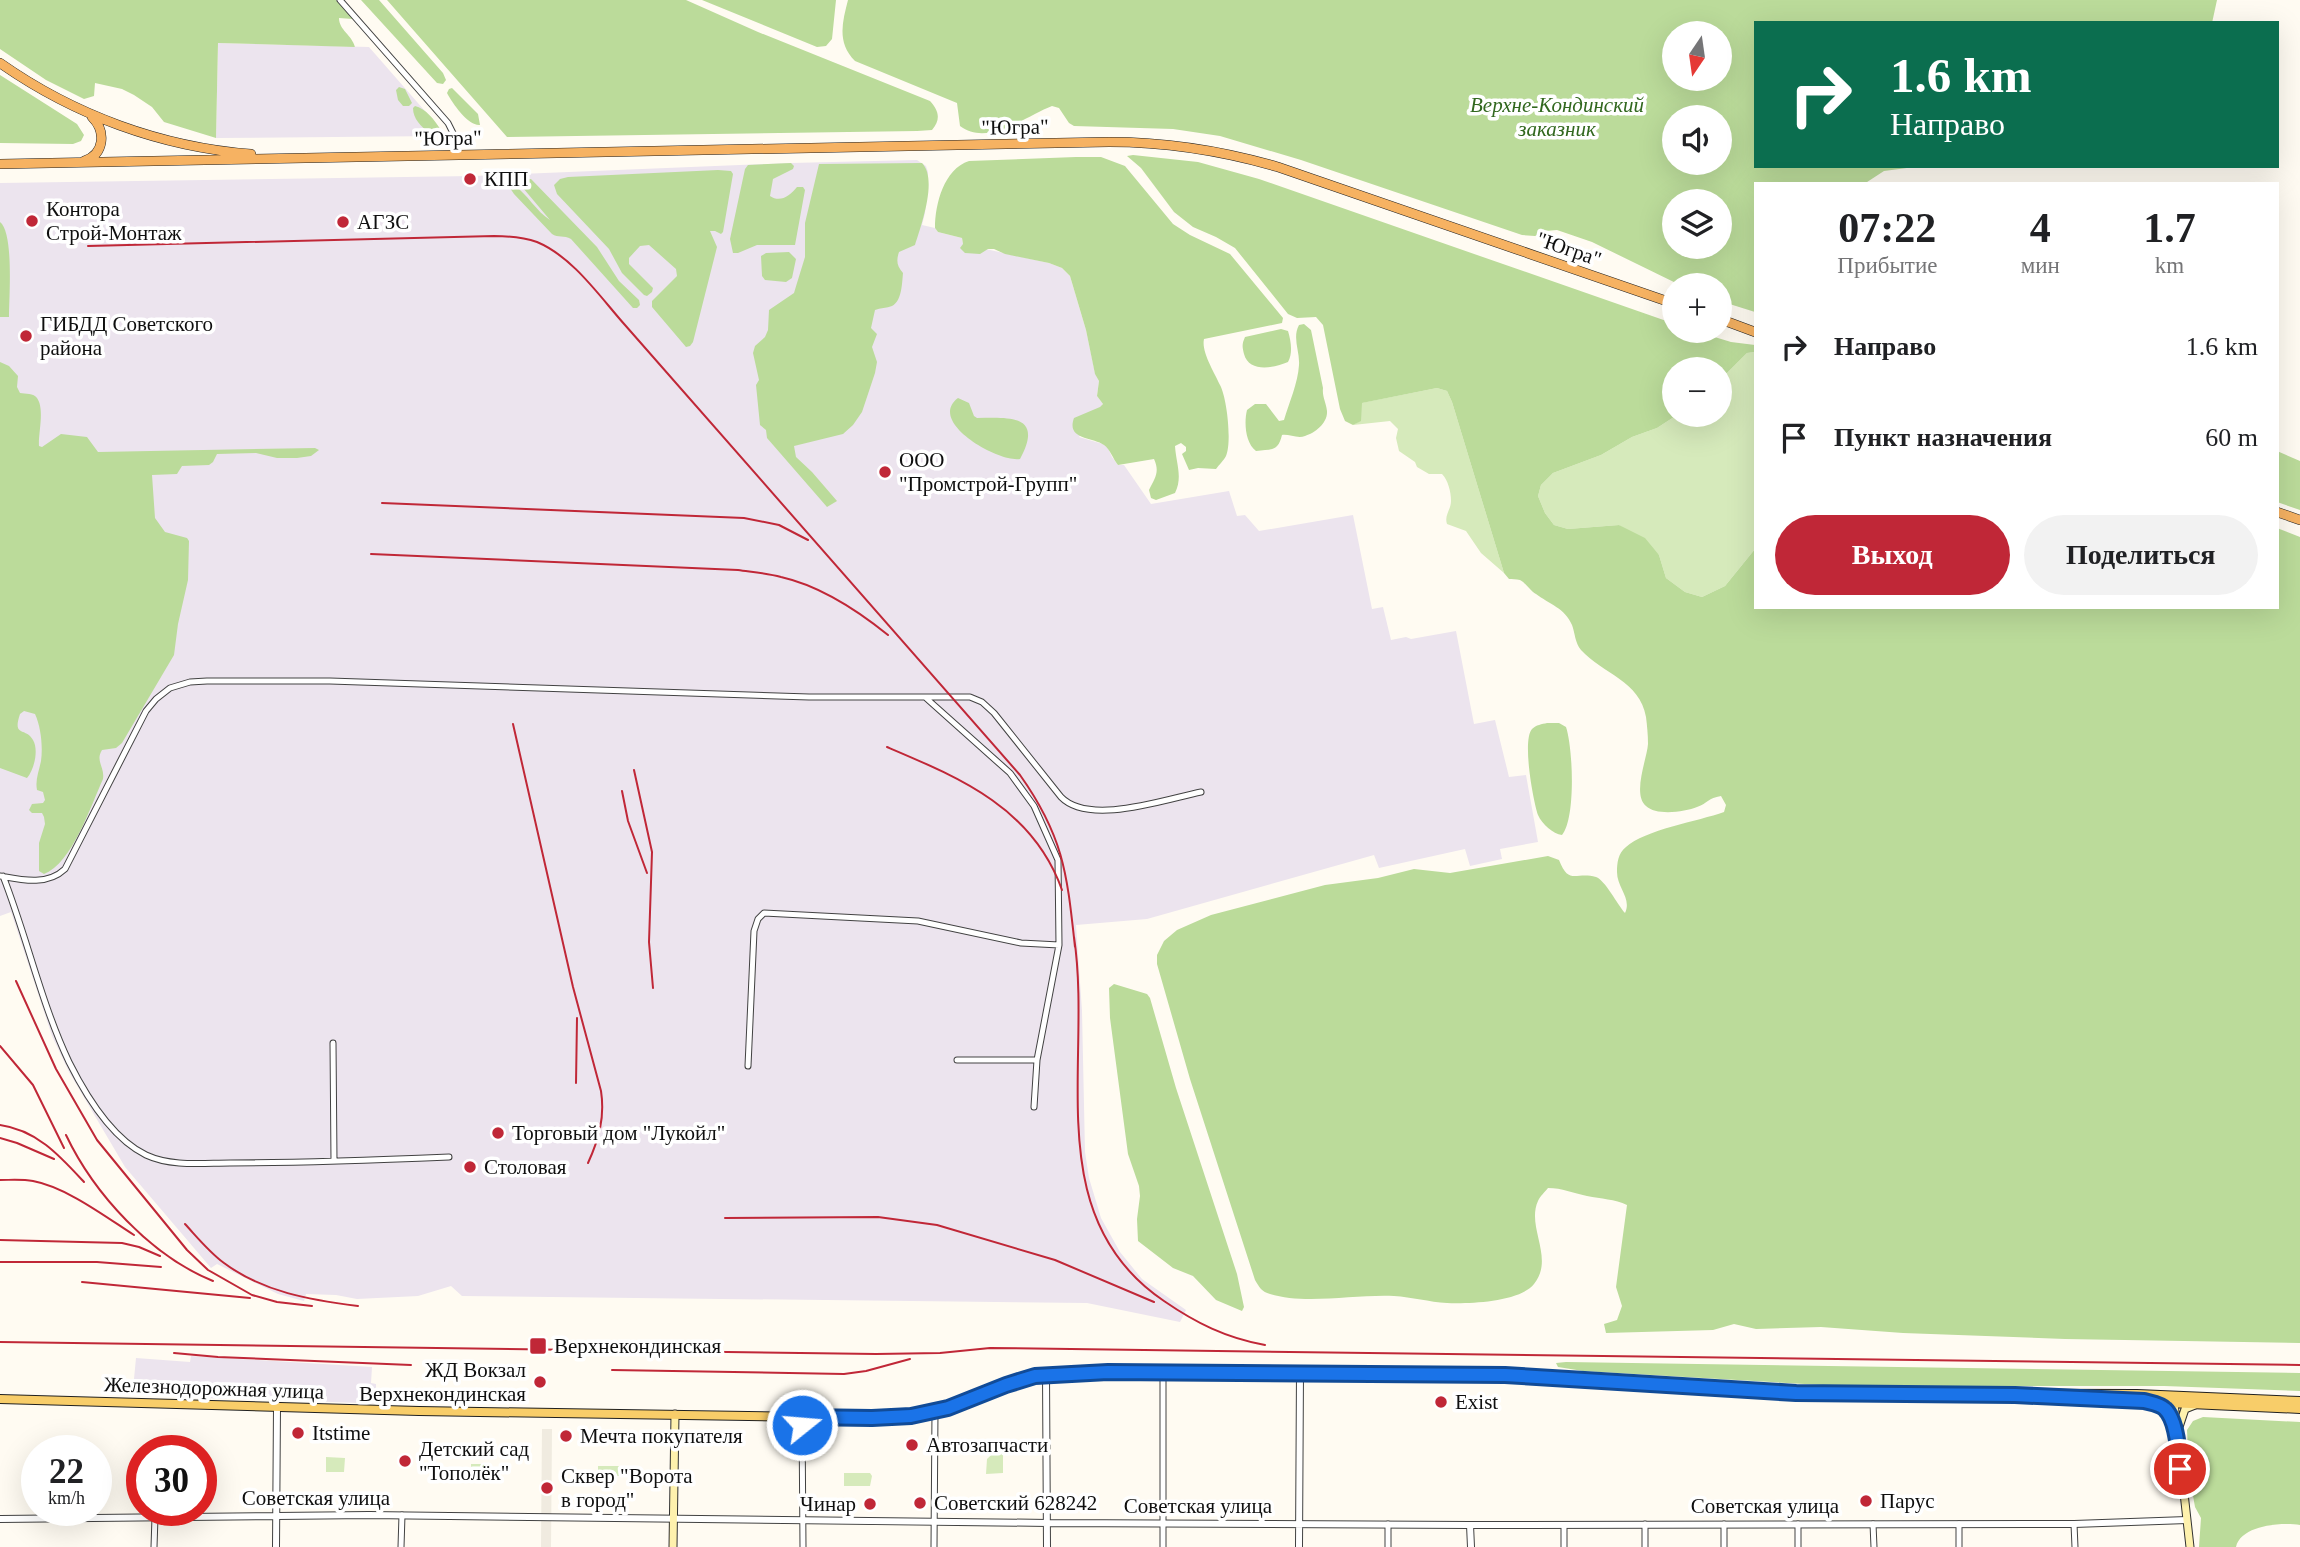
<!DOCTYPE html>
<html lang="ru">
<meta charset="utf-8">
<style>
body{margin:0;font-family:Georgia,serif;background:#f2f2f2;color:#202124;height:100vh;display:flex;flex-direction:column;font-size:26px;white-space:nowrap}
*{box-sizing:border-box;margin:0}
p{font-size:23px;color:#757577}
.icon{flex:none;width:38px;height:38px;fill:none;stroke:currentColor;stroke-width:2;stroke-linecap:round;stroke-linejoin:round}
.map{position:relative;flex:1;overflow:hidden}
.panel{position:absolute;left:1754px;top:182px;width:525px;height:427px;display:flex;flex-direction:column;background:#fff;border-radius:0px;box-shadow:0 7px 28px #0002}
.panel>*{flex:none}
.banner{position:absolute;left:1754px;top:21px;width:525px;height:147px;border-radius:0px;box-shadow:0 7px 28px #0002;background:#0b6e4f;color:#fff;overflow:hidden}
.needle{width:46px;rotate:193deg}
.controls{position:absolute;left:1662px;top:21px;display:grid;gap:14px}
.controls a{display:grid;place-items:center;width:70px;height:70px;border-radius:50%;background:#fff;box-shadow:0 7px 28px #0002;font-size:35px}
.speed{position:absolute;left:21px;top:1435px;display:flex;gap:14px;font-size:35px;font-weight:700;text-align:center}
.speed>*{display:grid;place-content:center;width:91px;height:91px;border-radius:50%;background:#fff;box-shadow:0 7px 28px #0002;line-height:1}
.speed small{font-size:18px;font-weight:400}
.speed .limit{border:10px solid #d22;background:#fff;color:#111}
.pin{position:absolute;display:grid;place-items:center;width:60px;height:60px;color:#fff;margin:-30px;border:4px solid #fff;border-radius:50%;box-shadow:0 2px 7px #0007}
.me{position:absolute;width:77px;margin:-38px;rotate:73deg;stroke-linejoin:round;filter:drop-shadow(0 0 5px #0008)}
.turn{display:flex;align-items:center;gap:24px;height:147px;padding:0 21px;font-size:32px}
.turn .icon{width:91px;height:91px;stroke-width:2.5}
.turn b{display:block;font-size:49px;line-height:60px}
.eta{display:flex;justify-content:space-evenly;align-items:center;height:119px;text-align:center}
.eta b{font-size:42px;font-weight:600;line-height:49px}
.cta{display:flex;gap:14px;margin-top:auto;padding:14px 21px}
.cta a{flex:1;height:80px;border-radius:42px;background:#c02737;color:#fff;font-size:28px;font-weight:600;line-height:80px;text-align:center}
.cta a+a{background:#f2f2f2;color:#202124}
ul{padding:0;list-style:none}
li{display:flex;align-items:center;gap:21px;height:91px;padding:0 21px}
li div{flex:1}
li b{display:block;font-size:26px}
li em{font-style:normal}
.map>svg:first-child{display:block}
.industrial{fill:#ece4ee}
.green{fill:#d6eabb}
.forest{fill:#bbdb9a;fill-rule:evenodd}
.plaza{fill:#f0ebe0}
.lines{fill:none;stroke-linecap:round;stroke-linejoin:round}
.minor-casing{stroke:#424242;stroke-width:7}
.tertiary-casing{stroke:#424242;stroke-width:8}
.secondary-casing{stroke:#313131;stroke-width:9}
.primary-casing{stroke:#202020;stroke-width:10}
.trunk-casing{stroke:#202020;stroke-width:10}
.minor{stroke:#fff;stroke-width:5}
.tertiary{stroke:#fff;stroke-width:6}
.secondary{stroke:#fef1ad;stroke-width:7}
.primary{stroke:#f8cd69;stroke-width:8}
.trunk{stroke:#f6b262;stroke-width:9}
.rail{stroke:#c02737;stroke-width:2}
.route-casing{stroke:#114b97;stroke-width:18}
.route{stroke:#1a73e8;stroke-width:12}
.poi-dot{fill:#c02737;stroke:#fff;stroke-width:2.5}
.labels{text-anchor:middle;stroke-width:7;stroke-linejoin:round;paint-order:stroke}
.park-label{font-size:21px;font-style:italic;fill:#32681f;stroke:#fff}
.street-label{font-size:21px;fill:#0f0f0f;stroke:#fff}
.poi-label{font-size:21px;fill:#0f0f0f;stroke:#fff;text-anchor:start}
</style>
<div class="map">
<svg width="2300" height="1547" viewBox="0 0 2300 1547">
<rect width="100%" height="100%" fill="#fffbf2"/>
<path class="industrial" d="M218,43l151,4 76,87 -3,2 -226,2z
M917,160l9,6 2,6 -3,41 -3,12 13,3 3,4 24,6 1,6 86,19 13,5 8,8 16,54 9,43 4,8 -2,15 6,8 -24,33 24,7 5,4 4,9 6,8h6l27,39 78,-13 8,25 8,-1 14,16 94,-16 19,94 11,-2 8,33 15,-3 5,2 45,-8 18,93 21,-4 14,57 17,-2 12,67 -38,7 2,10 -32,7 -5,-17 -86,19 -5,-13 -227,64 -71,6 6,86 3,141 4,26 12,40 19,34 22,27 44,31 -6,12 -93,-19 -625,-7 -11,-10 -33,10 -61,3 -21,-4 -30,-1 -2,7 -26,-7 -61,-30 -6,4 -86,-101 -56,-95 -17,-36 -41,-124 -11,4v-733l473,-7 318,-13z
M191,1356l181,11 -1,16 5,1v8h12v12l-112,-4 -1,3 -5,-1v-2l-67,-2v-4h-15v-12l-54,-3 2,-21 54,4z"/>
<path class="green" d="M1755,352v197l-30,37 -23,11 -17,-5 -19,-14 -7,-23 -40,-30 -51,4 -14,-4 -9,-12 -7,-17 3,-11 12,-12 48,-18 31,-18 25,-9 20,-13h43v-35l27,-27z
M1437,388l10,3 5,11 52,171 -23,-20 -15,-22 -19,-7c-3,-9 4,-14 4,-23 0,-9 -3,-21 -9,-27h-13l-12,-7 -2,-5 -16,-11 -3,-13 2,-9 -8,-8 -37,4 8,-5v-17z
M1003,1444v29l-17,1 1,-15z
M326,1457l19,1 -1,14h-18z
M471,1464h15v14h-15z
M598,1466h24v10h-24z
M844,1473h26l2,3 -2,10h-26z"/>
<path class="forest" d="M0,0h336l17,19 -14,-1c0,12 13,17 16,29l-137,-4 -2,95 -52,-16 -12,-15 -18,-12 -12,-6 -27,-6 -1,13 -10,3 -38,-19 -46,-31z
M361,0h18l64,73 3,7 -3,4 -6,-1z
M387,0h299l72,32 172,69c9,10 11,18 2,29l-15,1 -410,6z
M702,0h134l-4,39 -6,7 -9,1z
M848,0h1369l-5,23h-457v143h167l-38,5 -20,13h-109v128l-35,-11v-16h-40l-88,-43 -35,-12 -12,1 -10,5 -13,-1 -221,-75 -81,-24 -47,-7 -99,-3 -5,-3 -10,-15 -7,-2c-26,10 -64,41 -92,20l-3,-23 -102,-42c-18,-18 -13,-38 -7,-61zM1675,33h45v46h-45zM1675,117h45v46h-45zM1675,201h45v46h-45z
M0,75l77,49 7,11 -3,6 -8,3 -73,-1z
M399,87l6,2 7,14 -3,3h-6l-5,-6 -2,-10z
M452,88l26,26 2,11c-12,1 -27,-21 -33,-32l2,-4z
M415,106c10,2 20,14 25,23l-2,5 -9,-1c-8,-7 -16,-14 -16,-25z
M1133,155l65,7 61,17 416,145v7h20l36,11 24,3v7l-8,1 -27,27v-11h-45v46h2l-20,13 -25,9 -31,18 -48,18 -12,12 -3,11 7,17 9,12 14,4 51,-4 26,13 14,17 7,23 19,14 17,5 23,-11 30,-37v58h522v-79l23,9v806l-235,-4 -162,-6 -82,-6 -65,2 -22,-5 -21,6 -107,3 -2,-9 13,-4 5,-14 -6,-19 11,-82c-12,-6 -26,-6 -40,-9 -14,-3 -25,-8 -39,-8 -3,4 -8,8 -10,13 -12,26 17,57 -4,83 -14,18 -65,20 -87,19 -18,-1 -35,-6 -53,-7 -37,-2 -89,9 -124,-2 -8,-2 -11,-7 -15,-14l-65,-201 -33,-115v-9l7,-14 13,-11 34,-15 114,-30 53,-7 36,-9 36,4 98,-17 11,4c10,26 17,11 37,17 9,3 21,27 29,36 7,-15 -8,-25 -8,-41 0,-9 1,-19 9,-25 18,-17 73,-26 98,-35l2,-7 -5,-9c-13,2 -13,7 -24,11 -12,5 -41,9 -51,-1 -14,-12 1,-47 2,-62 0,-9 -1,-19 -2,-27 -6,-36 -43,-43 -65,-67 -6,-7 -6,-17 -9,-25 -7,-17 -23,-21 -36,-31 -6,-3 -10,-11 -16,-14 -4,-1 -8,-1 -11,-1l-5,-6 -52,-171 -5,-11 -10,-3 -75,15 -1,18 -8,4 -8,-4 -5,-12 -17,-84 -7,-8 -19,1 -9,-4 -53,-66 -19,-11 -23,-10 -19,-15 -33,-44 -14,-12z
M1076,157h25l24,9 48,58 17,11 40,19 53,64 -1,5 -78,16c-3,13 11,34 16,46 7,13 12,57 6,71 -2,4 -7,9 -10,13l-18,-1 -9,2 -7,-16 4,-3v-4l-5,-4 -6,3c1,17 8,31 0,47l-19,7 -5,-2 -2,-8c6,-12 11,-18 5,-31l-36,6c-5,-6 -8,-16 -14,-20 -12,-8 -38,-5 -30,-27l26,-11 3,-3 -6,-8 2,-15 -4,-7 -9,-44 -16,-54 -8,-8 -13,-5 -44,-9 -11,-5h-6l-8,5 -15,-1 -5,-5 3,-4 -1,-6 -24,-6 -3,-4c0,-24 9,-59 34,-67z
M791,163l3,3 -1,3 -20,10 -3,17c10,7 20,0 27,-9h6l2,3 -10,55h-38l-19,8h-5l-3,-14 15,-70 3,-4z
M922,163c16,16 -1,63 -7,82l-16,7c-3,9 -2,14 4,21 -1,10 -1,28 -11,33 -5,2 -12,2 -17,4l-4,18 6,6 -5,13 5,15 -2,11 -13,39 -9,13 -10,9 -49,12 2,11 16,15 25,29 -10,6 -60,-69 -1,-8 -6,-5 -4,-40 3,-5 -6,-27 2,-7 10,-9 3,-7 1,-20 25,-17 3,-10 8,-26v-34l14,-59z
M718,170l13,1 2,3 -10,58 -2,2 -6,-3h-5l7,16 -24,95 -3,4 -4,1 -34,-40v-6l25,-25 -1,-7 -27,-24 -9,1 -11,12v6l24,24 -1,4 -5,4 -3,-1 -22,-22 -13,-24 -52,-55 -3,-9 6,-6 8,-2z
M527,179h4l66,68 22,34 20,19 1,5 -3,3h-4l-62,-69c-7,-4 -13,-1 -19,-5l-38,-40 -4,-6 4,-3c14,10 22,26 36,35l-27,-32v-5z
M0,222c14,11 9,75 9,95h-9z
M789,252l7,7 -4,19 -6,4 -21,-2 -3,-4 -1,-20 5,-3z
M1304,324l7,6 12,58c-1,9 3,14 4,23 1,12 -12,22 -22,25 -7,3 -16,-2 -23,-1 -4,17 -11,14 -26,16 -11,-8 -12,-29 -9,-41l8,-6h11l13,17 5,-1c5,-17 14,-37 15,-55 1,-14 -7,-27 0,-40z
M1281,329l7,2c3,10 5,22 0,31 -14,6 -39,11 -44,-8 -2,-8 -2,-10 1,-17z
M0,362l9,4 9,10 -1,11 3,6c5,1 14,0 17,5 8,11 1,36 2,48l3,1 19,-13 26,3 11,15 217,-4 4,2 -8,6 -14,2h-20l-21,-5 -39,1 -4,8 -4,3 -27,1 -5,8 -25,1 3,43 10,14 22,6 2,3 -1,39 -10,44 -4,31 -52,88 -6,5 -14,2c-7,11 3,17 1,29 -12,26 -31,85 -59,95l-5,-3v-28l6,-19 -1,-7 -2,-4h-10l-3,-3 3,-6 11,-1 2,-3 -2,-8 -6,-2c-2,-10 2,-19 4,-29 2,-14 0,-34 -6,-47l-11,-3 -4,3c-8,24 6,13 13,26 6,10 1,30 -6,38l-27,-10z
M958,398l11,5 5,13 3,2c33,-1 67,-3 43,41 -21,4 -94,-37 -62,-61z
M2277,451l23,10v49l-23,-8z
M1547,723h12l7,4c7,21 10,91 -4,108 -9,-1 -20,-11 -24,-20 -5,-15 -16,-75 -6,-86 4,-4 10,-5 15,-6z
M1114,984l33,10 3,4 26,90 61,186 7,33 -2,4 -26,-11 -23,-24 -20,-8 -35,-27 -1,-22 3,-23 -1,-10 -11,-32 -18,-136 -1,-30z
M1566,1362l734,11v18l-136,-5h-324l-257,-15 -25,-4 -2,-4z
M2203,1417l97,5v103c-18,-3 -59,0 -64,22h-37l2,-29 -6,-11 -6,-34 -2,-43 6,-9z"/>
<path class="plaza" d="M542,1429h10l-1,118h-10z"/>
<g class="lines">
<g class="minor-casing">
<path id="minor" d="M340,0l108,123 9,18 1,14
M926,698l84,75 24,33 24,54 1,85 -22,115 -3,47
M0,876c22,4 47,10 65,-7l81,-158 10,-12 14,-11 20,-6 17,-1h123l479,16h161l12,5 12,11 67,84c28,29 105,2 140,-5
M3,876c24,61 38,127 66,186 17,34 42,76 77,93 26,12 57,8 84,8 73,0 146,-3 219,-6
M333,1043l1,118
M957,1060h80
M748,1066l6,-135 4,-12 6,-6 154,8 103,22 38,2
M802,1417l1,130
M1388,1524v23
M1645,1524v23
M1798,1524v23
M1873,1524l1,23
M1959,1524v23
M2074,1524l1,23
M1564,1525v22
M154,1547l1,-30
M401,1547l1,-32
M934,1547l1,-136
M1163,1547v-175
M1724,1547v-23"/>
</g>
<g class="tertiary-casing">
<path id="tertiary" d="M1046,1374l1,173
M0,1519l369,-4 679,8 422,2 604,-1 113,-4
M1470,1525l1,22
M276,1547l1,-140
M1299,1547l1,-175"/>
</g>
<g class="secondary-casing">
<path id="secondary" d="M2153,1403l12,6 8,18
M2174,1403l16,144
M2179,1427l6,-18 10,-4
M673,1547l2,-133"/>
</g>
<g class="primary-casing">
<path id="primary" d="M2060,1398l240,11
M0,1399l419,12 463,7 40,-4 26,-6 58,-23 29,-9 73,-4 397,3 291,18 341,1 163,7"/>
</g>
<g class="trunk-casing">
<path id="trunk" d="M0,63c74,52 161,84 251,91
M84,161c21,-7 22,-30 8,-44
M0,164l1109,-22c59,0 114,9 169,25l397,137
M1720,319l35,13
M2277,512l23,8"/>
</g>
<use href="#minor" class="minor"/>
<use href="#tertiary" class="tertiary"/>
<use href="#secondary" class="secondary"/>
<use href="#primary" class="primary"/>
<use href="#trunk" class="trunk"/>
<path class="rail" d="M88,246l406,-10c14,0 29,1 43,6 36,15 63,55 88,83l395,450c44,62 47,99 55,172
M382,503l362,15 35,7 29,15
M371,554l367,16c14,2 29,3 43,7 40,9 76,33 107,58
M513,724l60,263 28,104c4,26 -2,48 -13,72
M887,747c73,31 146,61 175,143
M634,770l18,82 -3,90 4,46
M622,791l6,30 19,52
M1074,937c19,125 -36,279 90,364 32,22 62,37 101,44
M16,981l40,88 41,71 90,110 21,20 44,25 25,7 35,4
M0,1046l33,39 31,63
M576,1083l1,-65
M0,1125c37,5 60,31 84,57
M66,1135c28,59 85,121 147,146
M0,1138l17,5 37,16
M0,1180c11,0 22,-1 33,1 33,6 73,36 101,54
M725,1218l153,-1 59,8 118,35 99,42
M185,1224c12,13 24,28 39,39 39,29 86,37 134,43
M0,1240l122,3 17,4 21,9
M0,1262h97l64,5
M82,1282l168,16
M0,1342l876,12 64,-1 50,-5 1310,17
M174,1353l44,4 193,8
M612,1370l232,4 22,-3 44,-12"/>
</g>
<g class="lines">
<g class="route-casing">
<path id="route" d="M802,1425v-8l70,1 39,-2 37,-8 58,-23 29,-9 73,-4 397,3 291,18 219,2 129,6c7,2 16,3 21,8 12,11 14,45 15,60"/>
</g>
<use href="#route" class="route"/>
</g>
<g class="poi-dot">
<circle cx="470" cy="179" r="7"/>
<circle cx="32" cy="221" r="7"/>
<circle cx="343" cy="222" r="7"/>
<circle cx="26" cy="336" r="7"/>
<circle cx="885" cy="472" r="7"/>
<circle cx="498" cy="1133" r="7"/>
<circle cx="470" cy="1167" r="7"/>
<rect x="529" y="1337" width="18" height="18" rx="3.5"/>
<circle cx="540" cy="1382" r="7"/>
<circle cx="1441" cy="1402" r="7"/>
<circle cx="298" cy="1433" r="7"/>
<circle cx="566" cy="1436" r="7"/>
<circle cx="912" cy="1445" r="7"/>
<circle cx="405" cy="1461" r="7"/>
<circle cx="547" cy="1488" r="7"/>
<circle cx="1866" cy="1501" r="7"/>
<circle cx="920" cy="1503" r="7"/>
<circle cx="870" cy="1504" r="7"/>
</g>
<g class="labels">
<g class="park-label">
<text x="1557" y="112">Верхне-Кондинский<tspan x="1557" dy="24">заказник</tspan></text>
</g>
<g class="street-label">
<text transform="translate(1015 127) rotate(-1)" y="7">"Югра"</text>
<text transform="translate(448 138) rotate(-1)" y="7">"Югра"</text>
<text transform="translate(1569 249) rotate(19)" y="7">"Югра"</text>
<text transform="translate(214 1388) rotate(2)" y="7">Железнодорожная улица</text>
<text x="316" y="1505">Советская улица</text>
<text x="1198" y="1513">Советская улица</text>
<text x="1765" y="1513">Советская улица</text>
</g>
<g class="poi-label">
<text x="484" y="186">КПП</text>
<text x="46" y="216">Контора<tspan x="46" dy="24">Строй-Монтаж</tspan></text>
<text x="357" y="229">АГЗС</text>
<text x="40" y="331">ГИБДД Советского<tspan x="40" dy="24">района</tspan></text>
<text x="899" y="467">ООО<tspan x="899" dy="24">"Промстрой-Групп"</tspan></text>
<text x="512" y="1140">Торговый дом "Лукойл"</text>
<text x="484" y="1174">Столовая</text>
<text x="554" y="1353">Верхнекондинская</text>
<text x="526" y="1377" text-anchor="end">ЖД Вокзал<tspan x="526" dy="24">Верхнекондинская</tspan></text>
<text x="1455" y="1409">Exist</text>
<text x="312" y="1440">Itstime</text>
<text x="580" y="1443">Мечта покупателя</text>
<text x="926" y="1452">Автозапчасти</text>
<text x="419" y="1456">Детский сад<tspan x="419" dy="24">"Тополёк"</tspan></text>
<text x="561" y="1483">Сквер "Ворота<tspan x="561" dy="24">в город"</tspan></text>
<text x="1880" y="1508">Парус</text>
<text x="934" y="1510">Советский 628242</text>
<text x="856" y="1511" text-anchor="end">Чинар</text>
</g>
</g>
</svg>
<div class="controls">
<a><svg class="needle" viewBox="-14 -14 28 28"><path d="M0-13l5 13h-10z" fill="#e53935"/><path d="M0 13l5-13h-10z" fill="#757577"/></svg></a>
<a><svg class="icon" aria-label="sound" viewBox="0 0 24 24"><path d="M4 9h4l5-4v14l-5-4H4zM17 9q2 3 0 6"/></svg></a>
<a><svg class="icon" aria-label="layers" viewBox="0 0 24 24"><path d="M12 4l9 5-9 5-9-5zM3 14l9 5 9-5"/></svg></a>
<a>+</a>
<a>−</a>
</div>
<div class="speed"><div>22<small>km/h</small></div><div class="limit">30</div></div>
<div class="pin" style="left:2180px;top:1469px;background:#d93025"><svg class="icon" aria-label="arrive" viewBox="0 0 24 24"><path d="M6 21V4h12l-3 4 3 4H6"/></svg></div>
<svg class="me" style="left:802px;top:1425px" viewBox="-20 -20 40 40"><circle r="17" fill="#1a73e8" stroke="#fff" stroke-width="3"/><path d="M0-11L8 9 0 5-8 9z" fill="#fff"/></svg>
<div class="banner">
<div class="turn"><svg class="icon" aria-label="right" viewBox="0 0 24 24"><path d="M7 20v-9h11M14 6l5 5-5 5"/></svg><div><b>1.6 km</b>Направо</div></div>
</div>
<section class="panel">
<div class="eta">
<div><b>07:22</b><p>Прибытие</p></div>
<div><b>4</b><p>мин</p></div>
<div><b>1.7</b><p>km</p></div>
</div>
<ul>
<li><svg class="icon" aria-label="right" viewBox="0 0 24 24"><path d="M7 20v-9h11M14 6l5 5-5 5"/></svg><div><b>Направо</b></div><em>1.6 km</em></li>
<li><svg class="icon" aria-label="arrive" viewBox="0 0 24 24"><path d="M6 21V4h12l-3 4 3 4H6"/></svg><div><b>Пункт назначения</b></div><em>60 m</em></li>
</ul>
<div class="cta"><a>Выход</a><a>Поделиться</a></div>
</section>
</div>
